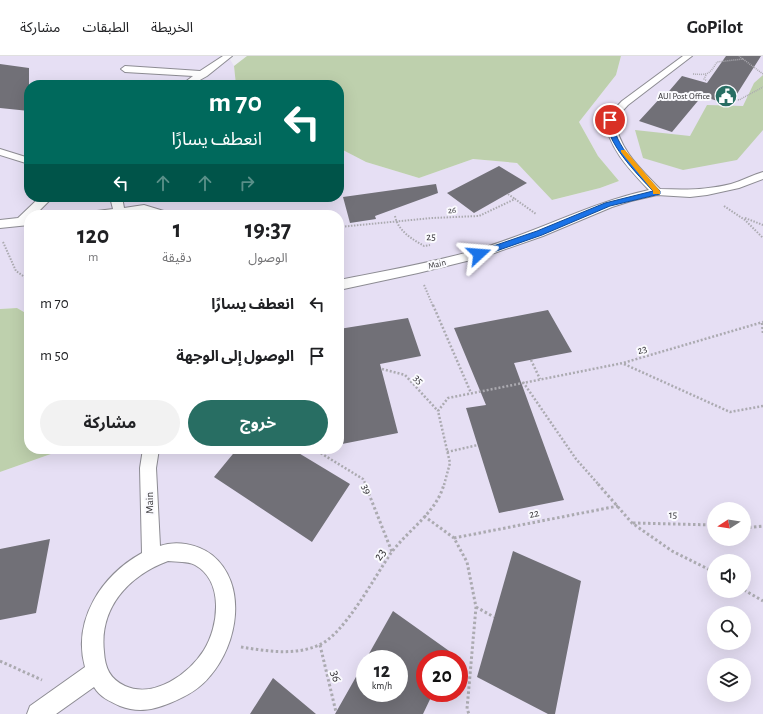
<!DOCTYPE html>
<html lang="ar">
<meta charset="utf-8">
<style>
body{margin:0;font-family:"Alegreya Sans","Noto Sans Arabic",sans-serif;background:#f2f2f2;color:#202124;direction:rtl;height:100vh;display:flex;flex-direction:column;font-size:15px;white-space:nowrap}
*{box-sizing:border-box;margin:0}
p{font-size:13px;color:#757577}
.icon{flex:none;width:22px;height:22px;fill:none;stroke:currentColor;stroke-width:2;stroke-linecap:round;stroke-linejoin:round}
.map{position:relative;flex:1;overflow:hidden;direction:ltr}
.side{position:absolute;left:24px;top:154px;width:320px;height:244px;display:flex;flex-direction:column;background:#fff;border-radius:16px;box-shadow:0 4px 16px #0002;direction:rtl}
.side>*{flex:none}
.guide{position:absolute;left:24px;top:24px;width:320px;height:122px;border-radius:16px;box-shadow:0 4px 16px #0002;direction:rtl;background:#00695c;color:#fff;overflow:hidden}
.needle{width:26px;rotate:258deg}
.buttons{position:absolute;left:707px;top:446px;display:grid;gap:8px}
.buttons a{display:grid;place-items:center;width:44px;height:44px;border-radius:50%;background:#fff;box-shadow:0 4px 16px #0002;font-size:20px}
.speed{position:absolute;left:356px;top:594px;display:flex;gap:8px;font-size:20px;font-weight:700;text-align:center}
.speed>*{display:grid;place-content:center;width:52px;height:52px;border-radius:50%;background:#fff;box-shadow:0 4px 16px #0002;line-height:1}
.speed small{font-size:10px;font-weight:400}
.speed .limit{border:6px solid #d22;background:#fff;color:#111}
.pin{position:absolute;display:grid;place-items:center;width:34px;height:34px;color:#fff;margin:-17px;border:2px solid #fff;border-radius:50%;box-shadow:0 1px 4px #0007}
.me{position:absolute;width:44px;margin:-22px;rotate:71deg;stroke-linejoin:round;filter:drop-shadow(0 0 3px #0008)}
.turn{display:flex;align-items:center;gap:14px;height:84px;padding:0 16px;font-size:18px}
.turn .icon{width:52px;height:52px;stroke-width:2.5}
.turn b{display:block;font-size:28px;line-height:34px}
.lanes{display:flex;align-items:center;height:38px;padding:0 16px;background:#0003;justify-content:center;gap:20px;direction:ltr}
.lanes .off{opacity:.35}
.eta{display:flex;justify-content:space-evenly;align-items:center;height:68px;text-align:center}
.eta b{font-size:24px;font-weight:700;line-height:28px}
.action{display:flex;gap:8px;margin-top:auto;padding:8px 16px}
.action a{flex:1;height:46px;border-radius:24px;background:#286e63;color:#fff;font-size:16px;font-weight:700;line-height:46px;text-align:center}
.action a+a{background:#f2f2f2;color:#202124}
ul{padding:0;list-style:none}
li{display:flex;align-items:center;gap:12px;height:52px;padding:0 16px}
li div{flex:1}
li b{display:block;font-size:15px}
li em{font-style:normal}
header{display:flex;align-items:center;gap:24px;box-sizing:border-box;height:56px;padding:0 20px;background:#fff;border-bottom:1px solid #e0e0e0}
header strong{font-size:19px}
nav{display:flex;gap:22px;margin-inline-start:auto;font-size:14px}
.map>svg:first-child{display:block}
.education{fill:#e6dff4;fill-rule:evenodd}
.green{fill:#bed0ad}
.building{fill:#717077}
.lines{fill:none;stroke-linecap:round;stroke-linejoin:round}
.service-casing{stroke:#8d8c93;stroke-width:2}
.path-far3{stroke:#abaab0;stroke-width:1.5;stroke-dasharray:1 1;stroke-linecap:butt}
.path-far2{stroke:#abaab0;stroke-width:2;stroke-dasharray:1.5 1.5;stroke-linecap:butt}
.path-far1{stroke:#abaab0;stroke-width:2.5;stroke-dasharray:2 2;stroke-linecap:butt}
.path{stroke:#abaab0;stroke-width:3;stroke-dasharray:2.5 2.5;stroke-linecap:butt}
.service{fill:#fff;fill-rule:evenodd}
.route{fill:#1a73e8;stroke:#114b97}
.slow{fill:#f59e0b}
.labels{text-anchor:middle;stroke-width:4;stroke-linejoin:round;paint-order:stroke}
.far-poi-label{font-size:9px;fill:#353437;stroke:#fafafe;text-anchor:end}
.far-street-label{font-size:9px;fill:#353437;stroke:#fafafe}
.street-label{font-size:11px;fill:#353437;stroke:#fafafe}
.near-street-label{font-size:13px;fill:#353437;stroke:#fafafe}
</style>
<header>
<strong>GoPilot</strong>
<nav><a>الخريطة</a><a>الطبقات</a><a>مشاركة</a></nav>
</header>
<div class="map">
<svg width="763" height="658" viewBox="0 0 763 658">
<rect width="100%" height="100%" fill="#edecf4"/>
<path class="education" d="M0,0h228l6,10 2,19h-207v112h310v-49l27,14 53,16 54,-19 44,4 36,37 47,-12 19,-7 -21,-25 -19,-34 37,-47 5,-19h142v658h-763v-242l65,-23h274v-234h-310v100l-12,-7 -17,1zM714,453h30v30h-30zM714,505h30v30h-30zM714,557h30v30h-30zM365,603h34v34h-34zM425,603h34v34h-34zM714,609h30v30h-30z"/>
<path class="green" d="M247,0h374l-5,19 -37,47 19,34 21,25 -19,7 -48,12 -35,-37 -44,-4 -54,19 -53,-16 -27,-14v-63h-103l-2,-19z
M763,19v55l-26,30 -54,10 -40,-12 -8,-28 55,6 17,-31 36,1 11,-23z
M17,252l12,7v134h36l-65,23v-163z"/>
<path class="building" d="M726,0h35l-31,49 -28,-9 -30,36 -33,-11 23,-25 2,1 18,-21 25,7z
M0,8l29,4v43l-29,-3z
M499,110l28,17 -53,30 -27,-20z
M436,128l2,9 -63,23 1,3 -26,4 -7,-26z
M548,254l24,42 -58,11 50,137 -65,13 -33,-105 20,-3 -32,-77z
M408,262l13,38 -41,8 18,69 -56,11 -3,-13v-102z
M237,393h55l58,35 -38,58 -98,-65z
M50,483l-14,74 -36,7v-71z
M513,495l68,30 -26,133h-7l-71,-37z
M393,555l59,42 -3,6h-24v34h8l-10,21h-88l30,-53v32h34v-34h-33z
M273,622l43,36h-66z"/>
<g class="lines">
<g class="service-casing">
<path id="service" d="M223,0h9l-25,20 -16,9h-10l12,-9 -68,-4 -4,-3 4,-3 75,5z
M683,0h9l-64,49 -13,14c3,30 26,50 45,70 25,1 47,1 71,-5 11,-3 21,-9 32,-12v7l-24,9 -32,7 -17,2 -33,-2 -26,6 -19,6 -69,29 -60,21 -65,16 -79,17v-10c46,-9 92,-17 137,-30 59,-17 113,-47 173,-60 -19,-20 -41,-42 -44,-71l17,-18z
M0,93l29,9v6l-29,-9z
M40,141h13l-18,18h-6v10l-29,3v-8l18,-2z
M110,141h12l2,11 20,-3 23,7 2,3h-18l-7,-2 -18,2h-35l6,-4 16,-2z
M143,393h16l-3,19 4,78c16,-6 38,-2 52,9 36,29 26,89 -2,121 -10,13 -25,21 -40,27 -17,7 -32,10 -50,3 -11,-5 -20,-9 -26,-19l-38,27h-29l3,-8 55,-39c-13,-47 17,-92 57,-114l-2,-85zM168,505c8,1 20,0 27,4 29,16 24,61 9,85 -15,24 -50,49 -79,36 -15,-7 -20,-18 -21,-34 -5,-44 24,-76 64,-91z"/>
</g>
<path class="path-far3" d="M743,3l20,15
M693,18c15,1 16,1 24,-12l26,-3 -4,-3
M706,19l-2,4 3,2
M734,43l5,1 24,-13"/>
<path class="path-far2" d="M508,138l7,5
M724,150l21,14 18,18
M395,160c3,15 17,23 29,30l6,-1
M745,162l18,7
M339,171l93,-9 47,-2 36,-17 21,15
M3,186l13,29 13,9
M424,229l9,21"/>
<path class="path-far1" d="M433,249l38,88
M762,267l1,11
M531,304l9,19
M624,308l106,48 33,-6
M382,313l23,6 33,36
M523,326l53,77 23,26
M314,393l49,30 3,6
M447,396l31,-7
M444,429l6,-22 -12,-52 10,-13 175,-35 140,-41"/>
<path class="path" d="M365,428l27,68
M598,428l34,39 40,28 42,21
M424,460l30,22 13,24 9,45 -9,102 2,5
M633,467l81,2
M744,472l19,-2
M454,482l164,-32
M744,534l19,11
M476,551l18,10
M320,589l16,67
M241,591c26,4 53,9 78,-2 25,-10 56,-69 72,-92 17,-23 46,-41 53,-69
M0,605l42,19"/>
<use href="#service" class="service"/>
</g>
<path class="route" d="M608,62l5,2c0,25 30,53 47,71v3l-50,12 -68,29 -60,21h-6v-4l61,-21 68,-28 48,-12c-14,-15 -51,-52 -45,-73z"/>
<path class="slow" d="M621,94h4l35,41v3h-7v-3l-32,-39z"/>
<defs>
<g id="civic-disc" transform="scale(1.15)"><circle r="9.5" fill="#286e63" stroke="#fafafe"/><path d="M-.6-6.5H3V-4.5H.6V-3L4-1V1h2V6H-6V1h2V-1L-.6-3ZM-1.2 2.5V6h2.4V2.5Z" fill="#fff"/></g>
</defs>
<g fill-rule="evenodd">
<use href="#civic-disc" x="726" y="40"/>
</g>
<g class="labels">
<g class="far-poi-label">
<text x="710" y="43">AUI Post Office</text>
</g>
<g class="far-street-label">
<text transform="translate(452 154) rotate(-2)" y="3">26</text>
<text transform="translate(437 208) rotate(-14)" y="3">Main</text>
</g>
<g class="street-label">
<text transform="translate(431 180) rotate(-2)" y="4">25</text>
<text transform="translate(642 293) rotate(-16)" y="4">23</text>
<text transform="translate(419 323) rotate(47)" y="4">35</text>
<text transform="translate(367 433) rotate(68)" y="4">39</text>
<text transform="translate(149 447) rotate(-91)" y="4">Main</text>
<text transform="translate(534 457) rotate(-12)" y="4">22</text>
<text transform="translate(673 458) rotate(1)" y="4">15</text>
</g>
<g class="near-street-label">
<text transform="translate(379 498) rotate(-56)" y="5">23</text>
<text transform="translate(337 620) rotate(76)" y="5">36</text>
</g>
</g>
</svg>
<div class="buttons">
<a><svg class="needle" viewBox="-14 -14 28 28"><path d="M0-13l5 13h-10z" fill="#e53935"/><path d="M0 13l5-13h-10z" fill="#757577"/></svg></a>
<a><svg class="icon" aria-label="sound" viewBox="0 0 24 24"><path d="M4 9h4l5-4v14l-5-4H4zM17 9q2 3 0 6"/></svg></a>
<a><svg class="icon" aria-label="search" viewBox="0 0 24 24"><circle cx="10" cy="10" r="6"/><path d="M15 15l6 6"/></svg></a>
<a><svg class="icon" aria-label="layers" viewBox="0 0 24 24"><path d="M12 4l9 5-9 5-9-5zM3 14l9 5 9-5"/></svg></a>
</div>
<div class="speed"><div>12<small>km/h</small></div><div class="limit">20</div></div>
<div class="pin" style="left:610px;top:64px;background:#d93025"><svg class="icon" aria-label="arrive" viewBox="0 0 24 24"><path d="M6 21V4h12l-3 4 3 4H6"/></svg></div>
<svg class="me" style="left:479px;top:198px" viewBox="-20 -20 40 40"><path d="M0-17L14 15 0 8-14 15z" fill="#1a73e8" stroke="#fff" stroke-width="4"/></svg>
<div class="guide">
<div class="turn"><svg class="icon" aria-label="left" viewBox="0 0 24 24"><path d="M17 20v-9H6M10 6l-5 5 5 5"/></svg><div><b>70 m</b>انعطف يسارًا</div></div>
<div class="lanes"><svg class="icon" aria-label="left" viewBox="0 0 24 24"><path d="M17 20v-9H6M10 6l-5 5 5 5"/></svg><svg class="icon off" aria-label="ahead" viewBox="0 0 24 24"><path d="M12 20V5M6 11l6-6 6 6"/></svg><svg class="icon off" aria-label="ahead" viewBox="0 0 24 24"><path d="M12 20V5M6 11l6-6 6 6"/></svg><svg class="icon off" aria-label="right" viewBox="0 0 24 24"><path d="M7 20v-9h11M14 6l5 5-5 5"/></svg></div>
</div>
<section class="side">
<div class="eta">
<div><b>19:37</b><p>الوصول</p></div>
<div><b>1</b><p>دقيقة</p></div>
<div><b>120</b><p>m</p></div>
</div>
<ul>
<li><svg class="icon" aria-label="left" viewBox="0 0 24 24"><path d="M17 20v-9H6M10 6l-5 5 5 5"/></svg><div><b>انعطف يسارًا</b></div><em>70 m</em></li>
<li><svg class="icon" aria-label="arrive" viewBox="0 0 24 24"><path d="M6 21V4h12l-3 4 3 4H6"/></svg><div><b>الوصول إلى الوجهة</b></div><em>50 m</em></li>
</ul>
<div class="action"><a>خروج</a><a>مشاركة</a></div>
</section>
</div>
